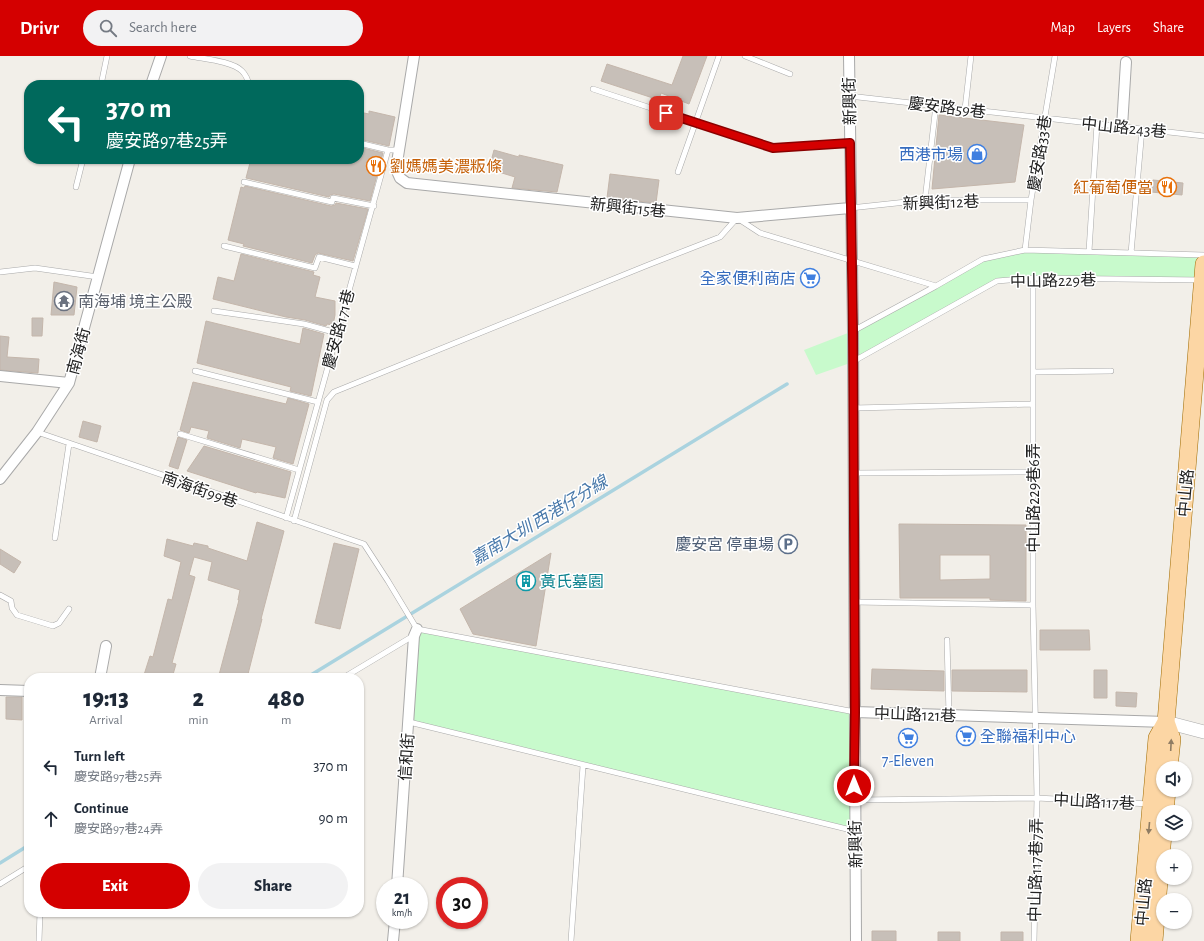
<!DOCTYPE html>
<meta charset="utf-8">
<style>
body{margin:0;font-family:"Alegreya Sans","Noto Sans TC",sans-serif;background:#f2f2f3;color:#1f2937;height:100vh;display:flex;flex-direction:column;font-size:15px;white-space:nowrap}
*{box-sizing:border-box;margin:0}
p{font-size:13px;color:#747a83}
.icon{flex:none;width:22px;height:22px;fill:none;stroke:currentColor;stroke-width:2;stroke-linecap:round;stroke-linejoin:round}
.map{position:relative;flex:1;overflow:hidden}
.details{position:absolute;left:24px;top:617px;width:340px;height:244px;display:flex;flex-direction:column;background:#fff;border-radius:16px;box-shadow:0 1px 3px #0004}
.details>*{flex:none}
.top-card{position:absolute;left:24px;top:24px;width:340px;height:84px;border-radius:16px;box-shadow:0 1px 3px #0004;background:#00695c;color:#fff;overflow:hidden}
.buttons{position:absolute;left:1156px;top:705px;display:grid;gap:8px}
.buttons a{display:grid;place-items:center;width:36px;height:36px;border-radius:50%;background:#fff;box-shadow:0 1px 3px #0004;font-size:20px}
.speed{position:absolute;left:376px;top:821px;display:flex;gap:8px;font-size:20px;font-weight:700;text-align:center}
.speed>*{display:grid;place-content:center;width:52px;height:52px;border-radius:50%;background:#fff;box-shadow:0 1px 3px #0004;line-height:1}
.speed small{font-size:10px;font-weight:400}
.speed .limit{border:6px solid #d22;background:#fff;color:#111}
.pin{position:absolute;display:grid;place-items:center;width:34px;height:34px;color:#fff;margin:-17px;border-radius:8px;box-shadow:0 2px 6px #0006}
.me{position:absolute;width:44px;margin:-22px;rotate:0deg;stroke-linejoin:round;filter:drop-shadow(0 0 3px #0008)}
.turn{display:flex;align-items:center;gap:14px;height:84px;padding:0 16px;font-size:18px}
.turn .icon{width:52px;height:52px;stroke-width:2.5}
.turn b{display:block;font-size:28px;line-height:34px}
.eta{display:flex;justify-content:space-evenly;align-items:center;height:68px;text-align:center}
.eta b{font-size:24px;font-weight:800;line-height:28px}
.button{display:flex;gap:8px;margin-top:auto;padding:8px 16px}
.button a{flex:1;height:46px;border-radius:24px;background:#d40000;color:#fff;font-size:16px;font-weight:800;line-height:46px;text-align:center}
.button a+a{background:#f2f2f3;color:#1f2937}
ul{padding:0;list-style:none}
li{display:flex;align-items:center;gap:12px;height:52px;padding:0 16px}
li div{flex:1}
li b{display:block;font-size:15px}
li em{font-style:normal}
header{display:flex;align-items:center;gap:24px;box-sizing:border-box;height:56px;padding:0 20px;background:#d40000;color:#fff}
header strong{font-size:19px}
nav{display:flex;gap:22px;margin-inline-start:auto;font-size:14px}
.search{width:280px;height:36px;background:#f2f2f3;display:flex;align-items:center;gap:10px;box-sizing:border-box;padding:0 14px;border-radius:22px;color:#747a83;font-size:15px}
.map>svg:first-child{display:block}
.park{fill:#c8facc}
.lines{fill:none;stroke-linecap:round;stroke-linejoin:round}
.stream{stroke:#aad3df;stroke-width:3.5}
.building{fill:#c7bfb8;stroke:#c4b6ab;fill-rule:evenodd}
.service-casing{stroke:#a9a9a9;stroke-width:6}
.minor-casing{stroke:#a9a9a9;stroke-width:12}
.tertiary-casing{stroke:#a9a9a9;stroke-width:14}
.primary-casing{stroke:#a06b00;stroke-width:18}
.service{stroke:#fff;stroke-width:5}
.minor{stroke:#fff;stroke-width:10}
.tertiary{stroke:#fff;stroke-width:13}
.primary{stroke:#fcd6a4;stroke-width:17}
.oneway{fill:#8f7c63}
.route-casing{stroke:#8a0000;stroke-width:10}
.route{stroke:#d40000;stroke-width:7}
.labels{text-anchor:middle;stroke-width:3;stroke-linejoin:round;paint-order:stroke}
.street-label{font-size:16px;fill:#222;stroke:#fff}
.shop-label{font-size:16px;fill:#366cbe;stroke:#fff;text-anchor:end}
.food-label{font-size:16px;fill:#c56008;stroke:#fff;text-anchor:start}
.worship-label{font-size:16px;fill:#5b616d;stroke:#fff;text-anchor:start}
.service-label{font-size:16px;fill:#4e5e75;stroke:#fff;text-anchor:end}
.culture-label{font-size:16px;fill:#0d838f;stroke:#fff;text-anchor:start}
.water-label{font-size:17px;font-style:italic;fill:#4a7aab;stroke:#fff}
</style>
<header>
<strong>Drivr</strong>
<div class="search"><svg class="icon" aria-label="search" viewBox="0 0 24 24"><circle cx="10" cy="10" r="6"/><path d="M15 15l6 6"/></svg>Search here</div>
<nav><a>Map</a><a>Layers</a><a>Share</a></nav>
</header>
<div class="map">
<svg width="1204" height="885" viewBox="0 0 1204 885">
<rect width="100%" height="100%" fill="#f2efe9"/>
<path class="park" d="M1025,194l179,5v25l-171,-2 -36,4 -144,80 -37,13 -12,-25 49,-19 130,-72z
M417,573l438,83v119l-446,-109z"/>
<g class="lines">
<path class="stream" d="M306,622l481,-294
M0,807l29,-18"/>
</g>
<path class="building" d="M683,0h24l-18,48 -28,-11 -2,7 -58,-19 6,-17 65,21z
M369,55l26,6 -6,29 -30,-7v-27l10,2z
M939,59l85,10 -9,57 -83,7z
M359,91l24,6 -13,48 -36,-7 -4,1 -1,2 -83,-19 5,-19h108z
M494,94l25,7v-2l44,10 -6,27 -45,-4 3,-11 -26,-8z
M610,118l49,6 -3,23 -49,-5z
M1153,124l30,3 -1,12 -31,-3z
M245,130l86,20 4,-1 1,-2 32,6 -15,52 -35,-8 -3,2 -3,8 -69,-17 1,-2 -16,-4 13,-53 3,1z
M241,198l73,18 -1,3 7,2 -5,20 20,4v14l-2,10 -6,-1 -1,2 -21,-6 -19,-3 -73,-18 5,-22 16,4z
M54,226l23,5 -3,28h-23z
M32,262h11l-1,18h-10z
M206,265l94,23 3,-16 21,6 -13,62 -21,-5 1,-4 -94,-24z
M0,280l9,1 -2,20 32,2 -1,14 -38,-3z
M193,326l93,22 2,-6 21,6 -16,60 -20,-6 3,-11 -34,-8 -2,9 -33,-10 2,-7 -18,-4 -2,6 -9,-3z
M83,365l18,5 -4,16 -18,-5z
M178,381l9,3 -9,29 -9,-3z
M204,390l87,26 -6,26 -28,-6 -1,1 -69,-22z
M257,466l27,9 -23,88h1l-15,59h-19l-9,-3 20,-75h-1l2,-10 -32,-10 4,-18 -18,-5 -5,18 6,2 -23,86 4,1 -4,14h-29l7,-22 3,1 15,-58 4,1 9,-38 -17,-6 3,-17 26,7 1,-3 14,3v2l39,13z
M899,468l127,1v76l-36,-1v-2h-90zM940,499h50v24l-50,1z
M334,487l25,6 -19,80 -25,-6z
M0,493l21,13 -7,11 -14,-9z
M551,497l-15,93 -63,-12 -13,-25z
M1040,574h49l1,20h-50z
M872,613l72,2v20l-73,-2z
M952,614h75v22l-75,-1z
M1094,614h13v28h-13z
M1116,636l21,1 -1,14 -20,-1z
M6,641h16v23l-16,-1z
M872,875h24v10h-24z
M938,876h22v9h-22z
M1001,876h22v9h-22z"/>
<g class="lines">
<g class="service-casing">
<path id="service" d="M190,0c14,3 42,5 52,15 4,4 6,9 7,14
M745,0l45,18
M101,29l6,-29
M593,33l180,59 77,-5
M849,40l355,40
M965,53l6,-53
M359,87l29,7
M678,116l41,-116
M244,126l88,20 1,-4 41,8
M76,131l7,-28
M925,144l11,-95
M850,152l75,-8h106
M224,190l91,22 4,-11 36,9
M1025,194l6,-50 24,-144
M1089,195l8,-127
M1131,197l11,-124
M0,216l35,-4 63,9
M1033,222v327l4,193 -3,143
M214,255l90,13 33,9
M853,275l83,-45 47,-27 42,-9 179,5
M854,305l143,-80 36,-3 168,2
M195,315l123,31
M1033,316l78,-1
M853,352l180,-4
M37,376l327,112 24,37 29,48 438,83
M180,378l119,36
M854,417l179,-1
M286,462l102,-368h11
M294,465l33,-121 7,-8 314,-127 72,-28 17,-19 23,15 176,53
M55,482l14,-94
M0,539l11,6 1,7 5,7 36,11 6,-3 10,-14
M854,546l179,3
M947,584l2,75
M343,622l70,-42
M409,666l446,109
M855,744l182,-2 112,6
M0,828l29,-18
M39,885l1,-29
M571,885l12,-175"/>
</g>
<g class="minor-casing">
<path id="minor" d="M414,0l-18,113 4,9 7,5 330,35 113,-10
M849,0l4,275 3,610
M151,29l10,-29
M1122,71l4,-65
M0,320l69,7
M0,423l37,-47 32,-49 61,-224
M100,622l6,-32
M0,634l29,1
M855,656l311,10
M397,830l17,-250 3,-7
M393,885l2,-21"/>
</g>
<g class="tertiary-casing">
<path id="tertiary" d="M1166,666l38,10"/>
</g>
<g class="primary-casing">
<path id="primary" d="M1169,712l3,-29 -6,-17 38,-458
M1165,756l2,-22
M1139,885l18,-203 9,-16
M1154,885l9,-107"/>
</g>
<use href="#service" class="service"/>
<use href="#minor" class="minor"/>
<use href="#tertiary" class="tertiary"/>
<use href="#primary" class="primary"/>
</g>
<defs><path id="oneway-solid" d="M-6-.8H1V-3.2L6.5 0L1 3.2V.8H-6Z"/></defs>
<g class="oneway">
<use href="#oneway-solid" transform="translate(1171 689) rotate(-87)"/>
<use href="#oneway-solid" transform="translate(1149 772) rotate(95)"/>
</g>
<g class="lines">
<g class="route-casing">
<path id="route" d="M666,57l107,35 77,-5 3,188 2,381 -1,74"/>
</g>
<use href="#route" class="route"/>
</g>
<defs>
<g id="shop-ring" transform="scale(1)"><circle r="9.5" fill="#fff" stroke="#3f7fe0" stroke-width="1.5"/><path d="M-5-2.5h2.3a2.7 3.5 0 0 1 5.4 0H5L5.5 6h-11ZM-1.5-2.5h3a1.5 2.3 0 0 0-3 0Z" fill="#3f7fe0"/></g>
<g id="restaurant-ring" transform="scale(1)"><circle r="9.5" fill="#fff" stroke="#e8710a" stroke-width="1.5"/><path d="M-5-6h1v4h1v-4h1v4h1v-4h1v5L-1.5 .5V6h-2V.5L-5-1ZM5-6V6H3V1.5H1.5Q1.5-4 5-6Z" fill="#e8710a"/></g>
<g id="supermarket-ring" transform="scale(1)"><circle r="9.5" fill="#fff" stroke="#3f7fe0" stroke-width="1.5"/><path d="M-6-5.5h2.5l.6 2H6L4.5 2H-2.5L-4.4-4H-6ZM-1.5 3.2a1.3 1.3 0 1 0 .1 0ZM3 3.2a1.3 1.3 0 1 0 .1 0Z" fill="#3f7fe0"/></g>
<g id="temple-ring" transform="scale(1)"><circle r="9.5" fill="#fff" stroke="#6b7280" stroke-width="1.5"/><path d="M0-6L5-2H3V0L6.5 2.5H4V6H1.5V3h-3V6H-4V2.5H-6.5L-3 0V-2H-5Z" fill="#6b7280"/></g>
<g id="parking-ring" transform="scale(1)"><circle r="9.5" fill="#fff" stroke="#5c6f8a" stroke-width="1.5"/><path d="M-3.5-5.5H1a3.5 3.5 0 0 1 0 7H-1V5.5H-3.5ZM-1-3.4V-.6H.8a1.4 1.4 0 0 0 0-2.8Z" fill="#5c6f8a"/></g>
<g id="building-ring" transform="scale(1)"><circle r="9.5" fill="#fff" stroke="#0f9aa8" stroke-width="1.5"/><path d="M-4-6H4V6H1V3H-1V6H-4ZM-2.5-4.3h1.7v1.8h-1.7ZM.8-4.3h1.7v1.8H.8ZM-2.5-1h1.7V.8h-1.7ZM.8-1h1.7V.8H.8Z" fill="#0f9aa8"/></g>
</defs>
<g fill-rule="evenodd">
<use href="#shop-ring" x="977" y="98"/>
<use href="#restaurant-ring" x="376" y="110"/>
<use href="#restaurant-ring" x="1167" y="131"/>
<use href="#supermarket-ring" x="810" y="222"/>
<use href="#temple-ring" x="64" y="245"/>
<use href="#parking-ring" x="788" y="488"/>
<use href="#building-ring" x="526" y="525"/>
<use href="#supermarket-ring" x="966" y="680"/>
<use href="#supermarket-ring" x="908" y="682"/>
</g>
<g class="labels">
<g class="street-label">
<text transform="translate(849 45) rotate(-91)" y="6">新興街</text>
<text transform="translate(947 51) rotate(7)" y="6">慶安路59巷</text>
<text transform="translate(1124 71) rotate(6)" y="6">中山路243巷</text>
<text transform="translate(1039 97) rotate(-81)" y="6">慶安路33巷</text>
<text transform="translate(941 146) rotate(-2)" y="6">新興街12巷</text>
<text transform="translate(628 151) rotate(6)" y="6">新興街15巷</text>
<text transform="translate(1053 224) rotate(-1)" y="6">中山路229巷</text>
<text transform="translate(338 273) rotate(-75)" y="6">慶安路171巷</text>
<text transform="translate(78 295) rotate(-75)" y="6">南海街</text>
<text transform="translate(200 433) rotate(19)" y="6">南海街99巷</text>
<text transform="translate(1185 437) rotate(-85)" y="6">中山路</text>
<text transform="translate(1033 442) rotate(-90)" y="6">中山路229巷6弄</text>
<text transform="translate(915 658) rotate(2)" y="6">中山路121巷</text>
<text transform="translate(406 701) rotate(-86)" y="6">信和街</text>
<text transform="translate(1094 745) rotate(3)" y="6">中山路117巷</text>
<text transform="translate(855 788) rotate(-91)" y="6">新興街</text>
<text transform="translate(1035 814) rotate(-89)" y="6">中山路117巷7弄</text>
<text transform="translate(1143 846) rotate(-85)" y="6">中山路</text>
</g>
<g class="shop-label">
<text x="963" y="104">西港市場</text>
<text x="796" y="228">全家便利商店</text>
<text x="980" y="686" text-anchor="start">全聯福利中心</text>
<text x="908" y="710" text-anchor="middle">7-Eleven</text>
</g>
<g class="food-label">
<text x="390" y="116">劉媽媽美濃粄條</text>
<text x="1153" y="137" text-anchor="end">紅葡萄便當</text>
</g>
<g class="worship-label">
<text x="78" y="251">南海埔 境主公殿</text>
</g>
<g class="service-label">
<text x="774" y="494">慶安宮 停車場</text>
</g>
<g class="culture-label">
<text x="540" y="531">黃氏墓園</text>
</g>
<g class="water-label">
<text transform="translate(539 464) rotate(-31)" y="6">嘉南大圳 西港仔分線</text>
</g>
</g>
</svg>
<div class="buttons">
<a><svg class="icon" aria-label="sound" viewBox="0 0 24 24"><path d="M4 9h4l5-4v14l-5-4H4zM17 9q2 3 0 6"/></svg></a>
<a><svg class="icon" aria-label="layers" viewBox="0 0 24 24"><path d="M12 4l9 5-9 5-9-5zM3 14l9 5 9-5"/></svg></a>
<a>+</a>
<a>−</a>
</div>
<div class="speed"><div>21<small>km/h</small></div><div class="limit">30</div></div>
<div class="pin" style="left:666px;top:57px;background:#d93025"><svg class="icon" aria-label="arrive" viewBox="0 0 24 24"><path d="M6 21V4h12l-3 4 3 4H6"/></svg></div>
<svg class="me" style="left:854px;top:730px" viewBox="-20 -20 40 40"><circle r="17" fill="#d40000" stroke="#fff" stroke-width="3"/><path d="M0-11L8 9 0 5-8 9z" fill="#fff"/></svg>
<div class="top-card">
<div class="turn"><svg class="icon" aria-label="left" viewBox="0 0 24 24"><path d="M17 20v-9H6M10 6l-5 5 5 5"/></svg><div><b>370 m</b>慶安路97巷25弄</div></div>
</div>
<section class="details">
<div class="eta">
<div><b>19:13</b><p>Arrival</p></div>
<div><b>2</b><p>min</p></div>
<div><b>480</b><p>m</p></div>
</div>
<ul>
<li><svg class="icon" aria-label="left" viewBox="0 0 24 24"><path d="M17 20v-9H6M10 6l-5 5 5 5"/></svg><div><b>Turn left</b><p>慶安路97巷25弄</p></div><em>370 m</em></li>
<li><svg class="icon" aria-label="ahead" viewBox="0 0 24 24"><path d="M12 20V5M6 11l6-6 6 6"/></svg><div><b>Continue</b><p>慶安路97巷24弄</p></div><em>90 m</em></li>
</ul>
<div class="button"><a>Exit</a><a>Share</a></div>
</section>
</div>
